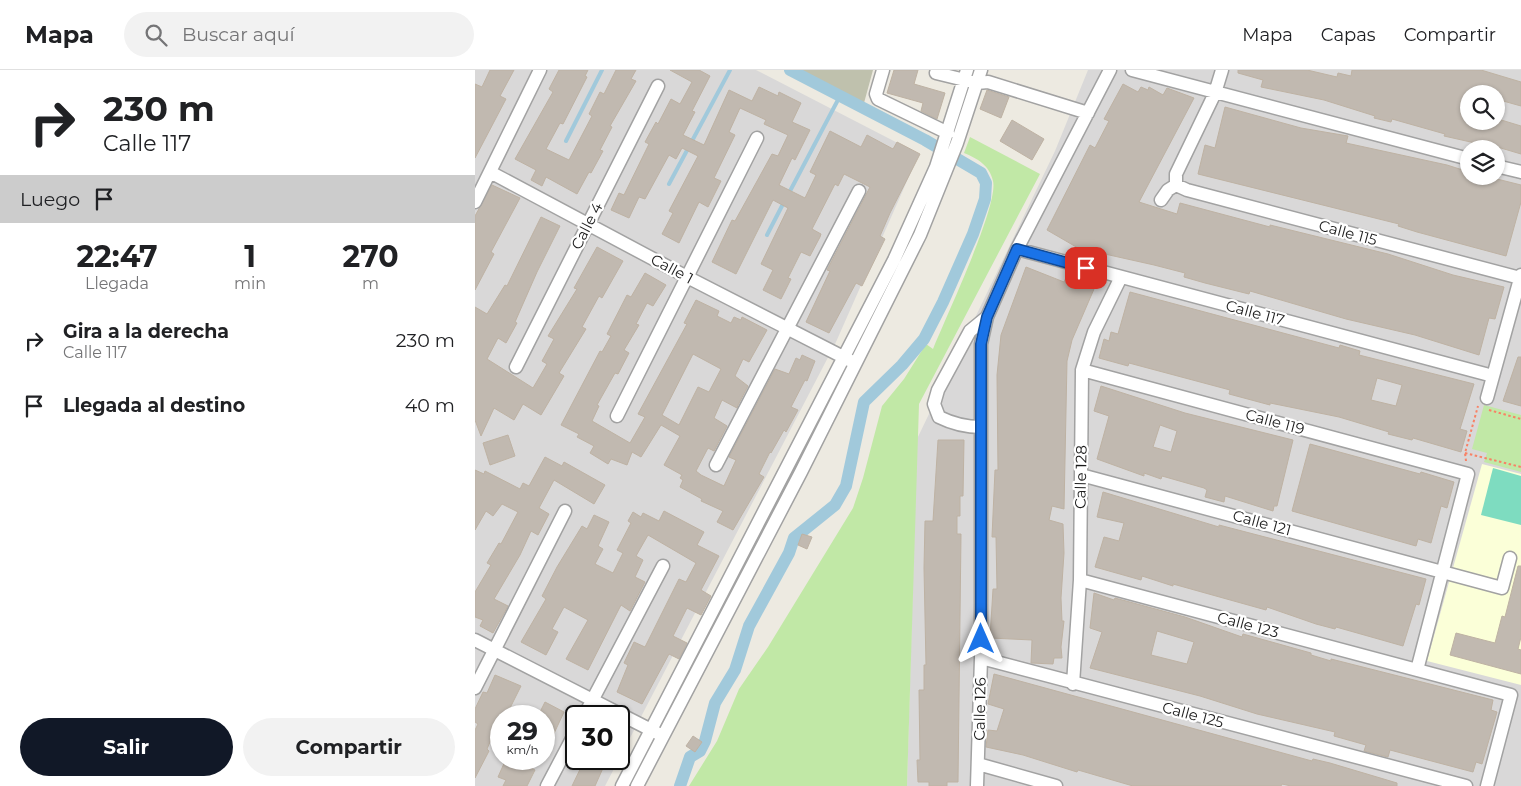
<!DOCTYPE html>
<html lang="es">
<meta charset="utf-8">
<style>
body{margin:0;font-family:Montserrat,sans-serif;background:#f2f2f2;color:#202124;height:100vh;display:flex;flex-direction:column;font-size:19px;white-space:nowrap}
*{box-sizing:border-box;margin:0}
p{font-size:16px;color:#757577}
.icon{flex:none;width:28px;height:28px;fill:none;stroke:currentColor;stroke-width:2;stroke-linecap:round;stroke-linejoin:round}
.map{position:relative;flex:1;overflow:hidden}
.drawer{display:flex;flex-direction:column;background:#fff;width:475px}
.drawer>*{flex:none}
.top-card{background:#fff;color:#202124;overflow:hidden}
.buttons{position:absolute;left:985px;top:15px;display:grid;gap:10px}
.buttons a{display:grid;place-items:center;width:45px;height:45px;border-radius:50%;background:#fff;box-shadow:0 1px 4px #0004;font-size:25px}
.speed{position:absolute;left:15px;top:635px;display:flex;gap:10px;font-size:25px;font-weight:700;text-align:center}
.speed>*{display:grid;place-content:center;width:65px;height:65px;border-radius:50%;background:#fff;box-shadow:0 1px 4px #0004;line-height:1}
.speed small{font-size:12px;font-weight:400}
.speed .limit{border:2px solid #111;border-radius:8px;background:#fff;color:#111}
.pin{position:absolute;display:grid;place-items:center;width:42px;height:42px;color:#fff;margin:-21px;border-radius:10px;box-shadow:0 2px 8px #0006}
.me{position:absolute;width:55px;margin:-28px;rotate:0deg;stroke-linejoin:round;filter:drop-shadow(0 0 4px #0008)}
.turn{display:flex;align-items:center;gap:18px;height:105px;padding:0 20px;font-size:22px}
.turn .icon{width:65px;height:65px;stroke-width:2.5}
.turn b{display:block;font-size:35px;line-height:42px}
.then{display:flex;align-items:center;height:48px;padding:0 20px;background:#0003;gap:10px;font-size:19px}
.eta{display:flex;justify-content:space-evenly;align-items:center;height:85px;text-align:center}
.eta b{font-size:30px;font-weight:700;line-height:35px}
.action{display:flex;gap:10px;margin-top:auto;padding:10px 20px}
.action a{flex:1;height:58px;border-radius:30px;background:#111827;color:#fff;font-size:20px;font-weight:700;line-height:58px;text-align:center}
.action a+a{background:#f2f2f2;color:#202124}
ul{padding:0;list-style:none}
li{display:flex;align-items:center;gap:15px;height:65px;padding:0 20px}
li div{flex:1}
li b{display:block;font-size:19px}
li em{font-style:normal}
header{display:flex;align-items:center;gap:30px;box-sizing:border-box;height:70px;padding:0 25px;background:#fff;border-bottom:1px solid #e0e0e0}
header strong{font-size:24px}
nav{display:flex;gap:28px;margin-inline-start:auto;font-size:18px}
.search{width:350px;height:45px;background:#f2f2f2;display:flex;align-items:center;gap:12px;box-sizing:border-box;padding:0 18px;border-radius:28px;color:#757577;font-size:19px}
main{display:flex;flex:1;min-height:0}
.map>svg:first-child{display:block}
.residential{fill:#d9d8d8;fill-rule:evenodd}
.education{fill:#fbffd8}
.construction{fill:#bfc1ad}
.grass{fill:#c1e8a6}
.pitch{fill:#7edcc0}
.lines{fill:none;stroke-linecap:round;stroke-linejoin:round}
.stream{stroke:#a1c9db;stroke-width:4}
.canal{stroke:#a1c9db;stroke-width:12}
.building{fill:#c1b9b0;stroke:#beb2a3;fill-rule:evenodd}
.minor-casing{stroke:#a2a2a2;stroke-width:15}
.path{stroke:#f88266;stroke-width:2;stroke-dasharray:2.5 2.5;stroke-linecap:butt}
.minor{stroke:#fff;stroke-width:12}
.route-casing{stroke:#114b97;stroke-width:12}
.route{stroke:#1a73e8;stroke-width:9}
.labels{text-anchor:middle;stroke-width:4.5;stroke-linejoin:round;paint-order:stroke}
.street-label{font-size:15px;fill:#1b1b1b;stroke:#fff}
</style>
<header>
<strong>Mapa</strong>
<div class="search"><svg class="icon" aria-label="search" viewBox="0 0 24 24"><circle cx="10" cy="10" r="6"/><path d="M15 15l6 6"/></svg>Buscar aquí</div>
<nav><a>Mapa</a><a>Capas</a><a>Compartir</a></nav>
</header>
<main>
<section class="drawer">
<div class="top-card">
<div class="turn"><svg class="icon" aria-label="right" viewBox="0 0 24 24"><path d="M7 20v-9h11M14 6l5 5-5 5"/></svg><div><b>230 m</b>Calle 117</div></div>
<div class="then">Luego<svg class="icon" aria-label="arrive" viewBox="0 0 24 24"><path d="M6 21V4h12l-3 4 3 4H6"/></svg></div>
</div>
<div class="eta">
<div><b>22:47</b><p>Llegada</p></div>
<div><b>1</b><p>min</p></div>
<div><b>270</b><p>m</p></div>
</div>
<ul>
<li><svg class="icon" aria-label="right" viewBox="0 0 24 24"><path d="M7 20v-9h11M14 6l5 5-5 5"/></svg><div><b>Gira a la derecha</b><p>Calle 117</p></div><em>230 m</em></li>
<li><svg class="icon" aria-label="arrive" viewBox="0 0 24 24"><path d="M6 21V4h12l-3 4 3 4H6"/></svg><div><b>Llegada al destino</b></div><em>40 m</em></li>
</ul>
<div class="action"><a>Salir</a><a>Compartir</a></div>
</section>
<div class="map">
<svg width="1046" height="716" viewBox="0 0 1046 716">
<rect width="100%" height="100%" fill="#edeae1"/>
<path class="residential" d="M0,0h281l163,84 -83,188 -231,444h-130zM26,646h43v43h-43zM101,646h43v43h-43z
M613,0h433v716h-614l10,-347 138,-288zM994,24h27v27h-27zM994,79h27v27h-27z"/>
<path class="education" d="M1007,394l39,10v211l-94,-24z"/>
<path class="construction" d="M325,0h73l-9,33z"/>
<path class="grass" d="M495,67l70,37 -121,230 -12,382h-218l28,-45 22,-52 29,-42 85,-139 10,-30 19,-72 22,-27 22,-35 7,5c12,-30 66,-144 60,-168 -3,-15 -16,-23 -29,-28z
M1009,335l37,10v57l-37,-10 3,-9 -15,-4z"/>
<path class="pitch" d="M1018,398l28,8v49l-40,-10z"/>
<g class="lines">
<path class="stream" d="M91,71l36,-71
M194,114l61,-114
M314,123l51,-97
M292,165l17,-33"/>
<path class="canal" d="M205,716l10,-29 10,-6 5,-10 10,-38 20,-33 14,-44 40,-73 5,-15 41,-33 11,-19 18,-84 38,-37 22,-26 19,-37 30,-68 12,-35 1,-16 -5,-10 -56,-33 -135,-70"/>
</g>
<path class="building" d="M15,0h24l-14,26 6,3 -31,59v-74l7,3z
M84,0h29l-3,6 2,1 -24,47 -3,-1 -14,26 23,11 23,-44 -3,-2 11,-22 4,2 12,-24h20l-5,9 5,2 -26,45 2,1 -12,23 3,1 -12,22 -2,-1 -12,22 -31,-17 -4,9 -11,-6 5,-10 -21,-11 38,-67 -4,-3z
M195,0h29l11,6 -18,35 3,1 -12,23 21,10 25,-55 23,11 7,-14 19,9 1,-4 22,11 -9,19 18,8 -15,30 -3,-2 -13,27 26,13 11,-23 -6,-3 20,-41 31,16 6,-12 26,14 4,-7 23,12 -30,59 -10,23 5,3 -23,47 -6,-3 -27,50 -23,-11 24,-51 -3,-1 43,-83 -26,-13 -6,12 -3,-2 -23,45 9,5 -1,3 -10,19 -9,-4 -13,26 3,1 -10,20 -18,-9 10,-20 -12,-6 27,-56 -15,-8 -37,74 -24,-12 20,-42 3,1 37,-67 6,2 10,-21 -24,-11 2,-4 -26,-12 -11,24 6,3 -21,43 7,3 -13,26 -9,-5 -20,41 -17,-9 11,-21 -4,-2 29,-55 -16,-8 -6,11 -7,-4 -24,44 -6,-2 -10,21 -18,-8 8,-17 5,2 25,-51 -4,-2 11,-20 2,2 13,-25 9,5 12,-22z
M419,0h24l-4,14 31,9 -8,26 -16,-8 2,-8 -36,-10z
M763,0h69l30,7 1,-4 13,3 1,-6h129l40,12v24l-25,-7v-5h-27v27h28l1,-2 23,7v28l-37,-11v2l-40,-9 1,-2 -53,-15 -1,3 -17,-4 1,-2 -51,-16 -63,-13 2,-7 -25,-7z
M648,14l15,8 3,-5 7,3 1,-3 14,8 4,-7 27,10 -55,104 38,12 3,-11 90,24v-2l118,29 65,21 51,12 -9,32 -6,-1 -10,37 -64,-20 -69,-16 -96,-28 -1,3 -44,-11 -21,-6 1,-4 -31,-8 -76,-17 -31,-18 43,-85 5,3 14,-27 -5,-2z
M512,20l22,7 -8,21 -21,-9z
M750,37l76,21 47,8 -2,7 101,22 22,7v4h16l36,9v17l-15,54 -89,-24 -19,-6 1,-2 -201,-50 7,-29 10,3z
M537,50l32,19 -12,21 -32,-19z
M17,115l28,13 -29,54 3,2 -19,36v-74z
M66,147l19,9 -23,46 -22,50 2,1 -11,20 -8,-5 -11,21 46,29 14,-24 -5,-3 12,-22 -6,-3 29,-47 -3,-1 23,-41 26,14 -21,37 -3,-2 -17,31 4,2 -27,44 5,3 -23,39 -18,-11 -9,16 -20,-12 -13,28 -6,-16v-113l12,7 18,-29 2,1z
M551,197l38,15 2,-4 28,11 -22,51 -5,21 -3,148 -12,-3 -3,14 14,4 1,29 -3,45 1,23h2l-3,26 1,11h-8l-1,6 -22,-1 1,-23 -42,-2 3,-49h4l-1,-52h-4l3,-67h3l-1,-95 4,-40z
M170,203l21,12 -13,21 -6,-3 -11,21 3,1 -15,25 5,3 -11,21 -3,-1 -18,32 2,1 -7,15 38,22 15,-26 -7,-3 49,-90 -3,-1 12,-23 23,11 -2,5 14,7 3,-6 7,3 1,-3 25,13 -18,32 -6,-3 -8,17 13,10 -10,19 -1,3 -15,-8 -8,18 13,8 -13,25 -6,-3 -12,23 5,4 23,11 12,-26 -7,-3 46,-88 14,5 7,-16 4,2 2,-5 13,6 -8,20 -2,-1 -14,27 7,3 -12,22 -2,-2 -13,23 -1,-1 -11,22 5,3 -31,53 -16,-8 6,-11 -22,-10 1,-2 -22,-12 3,-7 -3,-2 2,-3 -18,-10 16,-29 -19,-11 -20,32 -9,-5 -5,13 -16,-6 -3,5 -18,-11 4,-7 -17,-9 2,-3 -18,-9 39,-74 2,1 9,-16 -4,-2 20,-39 4,2zM218,284l28,15 -12,23 -11,-5 -19,38 -17,-10z
M655,222l209,56 1,-3 20,6 -1,4 115,29 -14,45 7,2 -6,21 -48,-14 -1,2 -24,-6 1,-2 -50,-15 -69,-14v2l-41,-11 1,-4 -101,-27 -1,3 -29,-8 5,-19 5,2 2,-9 7,2zM902,308l25,7 -6,21 -25,-6z
M1043,287h3v49l-18,-5z
M626,316l84,27 108,27 -16,66h-3l-1,5 -48,-15 -1,6 -19,-5 2,-7 -3,-2 -42,-12 -1,3 -17,-6v3l-47,-17 12,-43 -15,-5zM685,355l17,6 -6,21 -18,-5z
M33,365l7,21 -25,9 -7,-22z
M463,370h26l-1,56h-3v20h-3v18h4l-3,248h-11v4h-18v-4h-11l-1,-22h3l-1,-70h5v-25h2l-2,-97 1,-47h8z
M835,374l110,30 1,-2 33,10 -7,26 -6,-2 -10,37 -13,-4 -2,7 -124,-35z
M70,387l17,9 2,-4 41,23 -11,19 -40,-24 -15,28 10,6 -11,21 -7,-4 -11,24 -26,44 14,7 -15,27 -13,-7 3,-6 -8,-3v-25l16,-27 -4,-2 12,-20 2,1 17,-32 -16,-8 -9,12 -7,-5 -11,19v-60l9,4 1,-3 35,18 3,-6 6,3z
M628,422l116,35v-2l207,54 -7,26 -3,-1 -13,42 -67,-19 -1,2 -19,-5 -49,-17 -1,3 -93,-26v2l-31,-10 -1,4 -46,-13 9,-30 15,4 5,-18 -27,-6z
M189,441l40,21 -7,13 22,11 -18,34 10,6 -10,19 -14,-7 -14,28 14,7 -8,16 -10,-5 -27,50 -25,-12 11,-27 -4,-2 10,-21 11,5 34,-68 7,3 10,-19 -48,-28 -12,21 7,4 -8,17 10,5 -15,29 -9,-6 -33,65 -22,-11 22,-39 -24,-13 -12,22 6,3 -12,23 -25,-13 25,-43 -4,-3 15,-29 25,-41 5,3 7,-14 15,7 -11,24 5,3 -8,15 18,9 10,-20 -6,-3 14,-27 -3,-2 5,-9 8,5 2,-4 16,8z
M327,464l10,3 -5,12 -9,-4z
M1043,496h3v71l-3,12 3,1v24l-71,-19 6,-22 39,10 7,-27 3,1z
M619,523l20,7 1,-2 70,19 57,20 1,-3 68,19v2l20,6v-2l162,41 -2,10 6,2 -15,52 -6,-2 -3,10 -83,-22 -2,7 -24,-6 2,-6 -32,-9 1,-4 -78,-18 -57,-18 -110,-28 12,-36 -12,-4zM682,561l37,11 -7,22 -36,-9z
M519,604l318,87 1,-2 17,4 67,20v3h-106l-9,-2 -1,2h-148l-55,-16 -1,2 -54,-17 -37,-8 2,-17 9,1 7,-22 -16,-5z
M20,605l26,11 -15,30h-5l-14,33 2,2 -14,27v-48l3,-6 -3,-2v-13l8,-17 4,1z
M70,632l19,10 -20,43v-39h-6z
M218,666l9,6 -7,10 -9,-6z
M31,689h29l-6,8 6,3 -8,16h-24l3,-6 -8,-3z
M110,689h22l-12,27h-23z"/>
<g class="lines">
<g class="minor-casing">
<path id="minor" d="M408,0l-7,24 2,5 70,34
M657,0l337,89
M461,3l41,10 11,-1 100,31
M1021,96l25,6
M15,102l197,105 164,84
M701,115l11,5 333,88
M686,130l7,-10 8,-5v-11l39,-81 7,-23
M0,132l65,-132
M542,179l476,127
M41,297l142,-281
M607,300l386,104 -51,196
M1012,328l34,-123
M142,346l140,-278
M506,357c-16,0 -28,-3 -42,-10l-5,-13 4,-14 32,-59 17,-14
M241,395l143,-274
M606,405l421,113 8,-30
M605,510l431,115 -24,91
M0,570l184,94
M506,588l485,128
M598,614l7,-104 2,-210 12,-38 27,-55
M0,618l90,-177
M109,646l79,-150
M503,694l78,22
M72,716l29,-55
M147,716l272,-526 42,-93 31,-97
M162,716l164,-314 119,-237 37,-92 24,-73
M502,716l4,-128v-314l6,-27 30,-68 93,-179"/>
</g>
<path class="path" d="M1014,340l32,9
M990,383l56,14
M991,391l-1,-8 13,-47"/>
<use href="#minor" class="minor"/>
</g>
<g class="lines">
<g class="route-casing">
<path id="route" d="M506,569v-295l6,-27 30,-68 69,19"/>
</g>
<use href="#route" class="route"/>
</g>
<g class="labels">
<g class="street-label">
<text transform="translate(112 156) rotate(-63)" y="5">Calle 4</text>
<text transform="translate(873 163) rotate(15)" y="5">Calle 115</text>
<text transform="translate(197 199) rotate(28)" y="5">Calle 1</text>
<text transform="translate(780 243) rotate(15)" y="5">Calle 117</text>
<text transform="translate(800 352) rotate(15)" y="5">Calle 119</text>
<text transform="translate(606 407) rotate(-89)" y="5">Calle 128</text>
<text transform="translate(787 453) rotate(15)" y="5">Calle 121</text>
<text transform="translate(773 555) rotate(15)" y="5">Calle 123</text>
<text transform="translate(505 639) rotate(-89)" y="5">Calle 126</text>
<text transform="translate(718 645) rotate(15)" y="5">Calle 125</text>
</g>
</g>
</svg>
<div class="buttons">
<a><svg class="icon" aria-label="search" viewBox="0 0 24 24"><circle cx="10" cy="10" r="6"/><path d="M15 15l6 6"/></svg></a>
<a><svg class="icon" aria-label="layers" viewBox="0 0 24 24"><path d="M12 4l9 5-9 5-9-5zM3 14l9 5 9-5"/></svg></a>
</div>
<div class="speed"><div>29<small>km/h</small></div><div class="limit">30</div></div>
<div class="pin" style="left:611px;top:198px;background:#d93025"><svg class="icon" aria-label="arrive" viewBox="0 0 24 24"><path d="M6 21V4h12l-3 4 3 4H6"/></svg></div>
<svg class="me" style="left:506px;top:569px" viewBox="-20 -20 40 40"><path d="M0-17L14 15 0 8-14 15z" fill="#1a73e8" stroke="#fff" stroke-width="4"/></svg>
</div>
</main>
